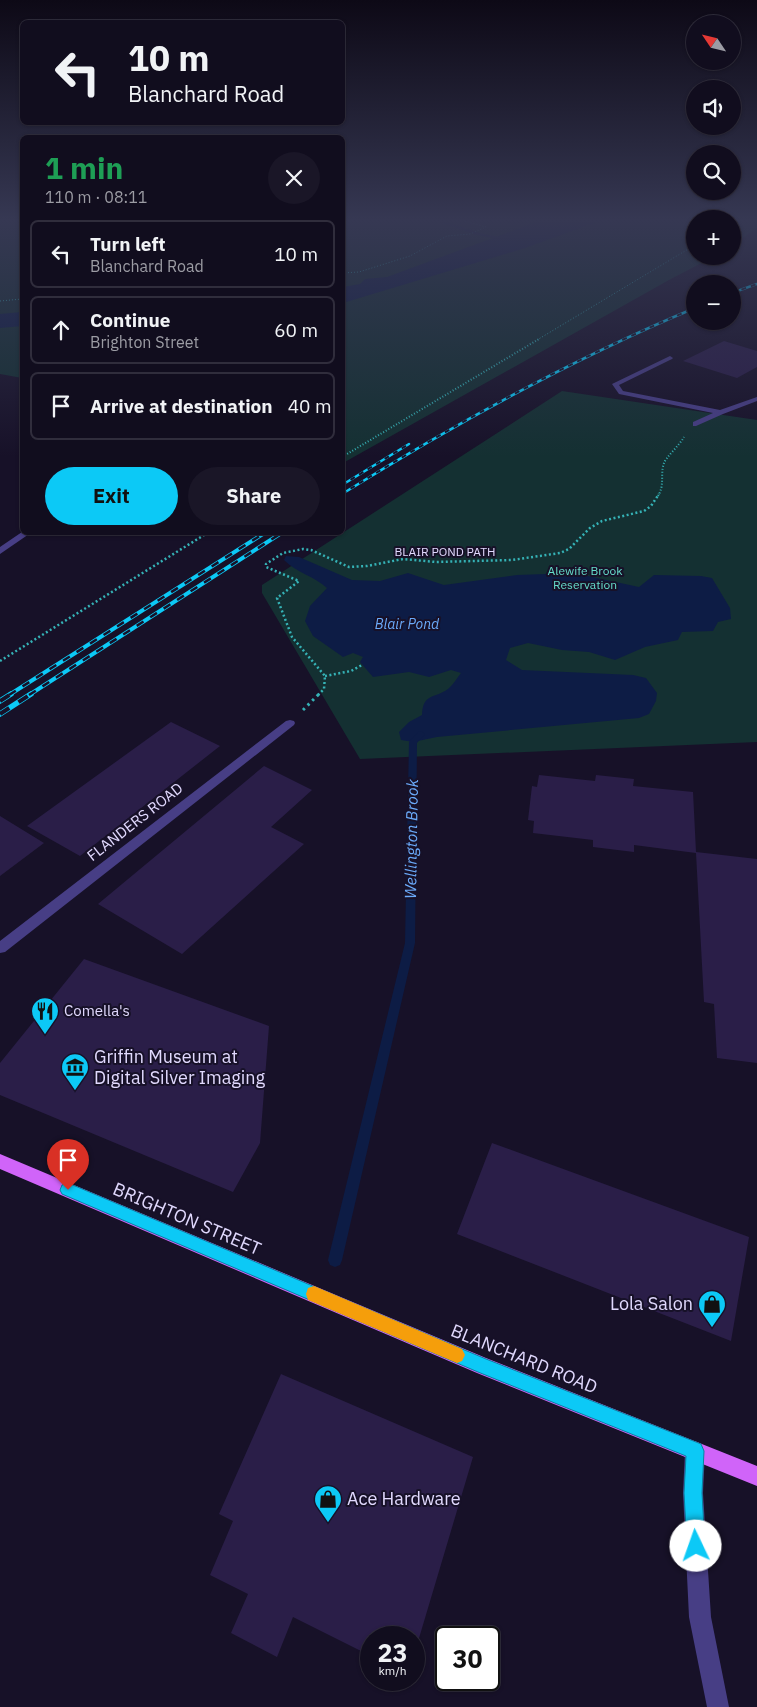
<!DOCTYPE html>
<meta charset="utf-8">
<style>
body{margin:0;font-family:"IBM Plex Sans",sans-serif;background:#1a1627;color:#f1f3f6;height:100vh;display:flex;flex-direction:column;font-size:19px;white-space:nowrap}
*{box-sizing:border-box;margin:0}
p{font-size:16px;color:#9c9ca4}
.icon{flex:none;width:28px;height:28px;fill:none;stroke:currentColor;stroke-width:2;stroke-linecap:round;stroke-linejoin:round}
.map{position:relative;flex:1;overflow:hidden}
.sheet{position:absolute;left:20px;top:135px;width:325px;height:400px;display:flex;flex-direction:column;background:#110d1e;border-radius:8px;box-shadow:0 1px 4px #0004,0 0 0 1px #302d3c}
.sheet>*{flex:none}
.guide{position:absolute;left:20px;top:20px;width:325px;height:105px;border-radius:8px;box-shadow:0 1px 4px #0004,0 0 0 1px #302d3c;background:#110d1e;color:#f1f3f6;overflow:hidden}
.needle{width:32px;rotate:305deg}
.buttons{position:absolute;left:686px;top:15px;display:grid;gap:10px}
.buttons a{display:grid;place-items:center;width:55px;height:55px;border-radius:50%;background:#110d1e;box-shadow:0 1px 4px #0004,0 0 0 1px #302d3c;font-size:25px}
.speed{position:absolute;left:360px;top:1626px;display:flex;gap:10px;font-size:25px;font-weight:700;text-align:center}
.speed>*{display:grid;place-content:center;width:65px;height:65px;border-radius:50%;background:#110d1e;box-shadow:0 1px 4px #0004,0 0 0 1px #302d3c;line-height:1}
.speed small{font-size:12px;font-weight:400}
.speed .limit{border:2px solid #111;border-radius:8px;background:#fff;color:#111}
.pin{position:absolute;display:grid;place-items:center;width:42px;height:42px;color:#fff;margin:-51px -21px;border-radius:50% 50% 50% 0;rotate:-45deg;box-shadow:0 0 5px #0007}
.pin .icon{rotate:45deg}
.me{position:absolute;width:55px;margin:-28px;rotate:357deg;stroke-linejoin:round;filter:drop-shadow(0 0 4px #0008)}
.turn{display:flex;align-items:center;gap:18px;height:105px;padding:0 25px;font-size:22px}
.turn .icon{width:65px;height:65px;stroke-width:2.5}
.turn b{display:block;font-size:35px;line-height:42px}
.round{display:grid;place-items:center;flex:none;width:52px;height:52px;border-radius:26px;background:#1a1627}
.head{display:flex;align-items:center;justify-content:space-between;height:85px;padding:0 25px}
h1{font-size:30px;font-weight:700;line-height:38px;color:#1e9e55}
.primary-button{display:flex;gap:10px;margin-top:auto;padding:10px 25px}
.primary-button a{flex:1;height:58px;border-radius:30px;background:#0cc9f6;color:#111;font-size:20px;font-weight:700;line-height:58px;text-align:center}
.primary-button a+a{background:#1a1627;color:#f1f3f6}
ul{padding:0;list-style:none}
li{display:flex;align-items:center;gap:15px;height:68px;margin:0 10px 8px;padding:0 15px;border:2px solid #302d3c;border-radius:8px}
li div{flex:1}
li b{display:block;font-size:19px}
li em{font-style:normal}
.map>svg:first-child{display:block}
.green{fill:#143032}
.water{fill:#0d1c45}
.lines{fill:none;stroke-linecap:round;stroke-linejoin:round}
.stream{fill:#0d1c45;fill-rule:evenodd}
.building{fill:#2a1e48}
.path-far3{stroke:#35b2b6;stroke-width:1;stroke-dasharray:1 2;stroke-linecap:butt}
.path-far2{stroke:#35b2b6;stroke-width:2;stroke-dasharray:1 2;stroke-linecap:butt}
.path-far1{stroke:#35b2b6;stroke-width:2.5;stroke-dasharray:2 2.5;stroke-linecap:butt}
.path{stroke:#35b2b6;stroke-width:3;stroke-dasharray:2.5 4;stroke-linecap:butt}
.minor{fill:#473e85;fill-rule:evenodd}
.major{fill:#d064f9;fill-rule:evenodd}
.rail-far2-casing{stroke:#0cc9f6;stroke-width:2.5}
.rail-far1-casing{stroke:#0cc9f6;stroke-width:4}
.rail-casing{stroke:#0cc9f6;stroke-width:5.5}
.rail-far2{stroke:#171128;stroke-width:2;stroke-dasharray:5;stroke-linecap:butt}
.rail-far1{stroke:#171128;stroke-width:2.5;stroke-dasharray:8;stroke-linecap:butt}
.rail{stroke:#171128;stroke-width:4;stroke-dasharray:11;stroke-linecap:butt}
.route{fill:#0cc9f6;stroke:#0883a0}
.slow{fill:#f59e0b}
.labels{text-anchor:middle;stroke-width:4;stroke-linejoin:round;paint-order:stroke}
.far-street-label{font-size:12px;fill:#e1d9fe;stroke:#171128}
.far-park-label{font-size:12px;fill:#66dcca;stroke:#171128}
.far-water-label{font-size:14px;font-style:italic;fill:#6baafa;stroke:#171128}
.street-label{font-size:15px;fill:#e1d9fe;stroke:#171128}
.poi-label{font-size:15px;fill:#e1d9fe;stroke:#171128;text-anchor:start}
.water-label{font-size:16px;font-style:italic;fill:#6baafa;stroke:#171128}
.near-poi-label{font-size:18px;fill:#e1d9fe;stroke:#171128;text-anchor:start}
.near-street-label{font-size:18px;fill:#e1d9fe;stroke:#171128}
</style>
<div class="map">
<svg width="757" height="1707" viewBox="0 0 757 1707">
<rect width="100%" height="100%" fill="#171128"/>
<path class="green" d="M22,218v160l-22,-4v-155z
M343,218h414v10l-24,17 -1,-26h-37v37h20l-46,24 -326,183z
M562,391l195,29v322l-397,17 -98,-166v-8z"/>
<path class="water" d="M547,218h61l-83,30 -182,55v-16l17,-3 5,-5 22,-2z
M22,312v14l-22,2v-14z
M286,556l13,1 53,23 28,1 28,-8 36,12 73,-10 57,-2 65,14 15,-12 47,1 11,2 18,30 1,11 -13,3 -5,9 -31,1 -4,8 -33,7 -30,13 -26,-8 -27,-2 -34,-7 -18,5 -4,12 16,10 111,5 13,3 11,15 -1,8 -7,13 -10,4 -202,19 -24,5 -12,-2 -2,-8 10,-10 13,-7c1,-22 12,-16 26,-26 5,-4 9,-11 13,-16l-10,-3 -22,7 -20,-5 -36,5 -13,-15 3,-5 -10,-4 -10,4 -30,-21 -8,-15 5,-15 17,-18c-13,-12 -30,-15 -43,-28z"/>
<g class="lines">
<path class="stream" d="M427,218h8l45,15 31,7 -2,1 -32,-6z
M421,731l4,3 -8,9 -2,200 -73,317 -2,5 -5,2 -5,-2 -2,-5 77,-317 4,-201 9,-10z"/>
</g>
<path class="building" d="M724,341l33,10v16l-20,11 -54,-17z
M171,722l49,24 -140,110 -53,-30z
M264,766l48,24 -41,37 33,17 -122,110 -84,-50z
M539,775l56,6 1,-6 38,4 -1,7 60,6 3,60 61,7v204l-40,-5 -3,-54 -10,-2 -8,-149 -62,-8v7l-41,-5v-7l-60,-7 1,-12 -6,-1 4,-34 5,1z
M0,816l44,27 -44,33z
M84,959l185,67 -9,117 -27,49 -233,-97v-32z
M492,1143l257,94 -18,104 -274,-107z
M281,1374l192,83 -59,198v-17h-43v18l-78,-39 -16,40 -46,-24 17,-39 -38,-19 23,-54 -14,-7z"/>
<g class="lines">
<path class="path-far3" d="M732,222l7,-4
M342,273l17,-1 51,-16 37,-20 23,-2 16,-7 -22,-6 1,-3
M0,301l22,-2
M537,340l158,-95"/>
<path class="path-far2" d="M342,457l197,-118
M658,496c7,-11 2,-22 6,-33 2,-6 15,-17 20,-26"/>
<path class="path-far1" d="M0,661l209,-129
M325,676l26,-5 11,-6
M318,695l6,-6 1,-13 -33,-39 -15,-39 22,-17 -33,-14v-3l17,-11 20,-4 8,1 38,17 18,-1 36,-7 33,3 76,-2 48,-7 9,-4 21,-21 12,-7 42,-10 7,-5 8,-12"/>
<path class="path" d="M303,710l16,-16"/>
<path class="minor" d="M670,356l3,2 -1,1 -53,26 4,6 97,19 37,-13v4l-34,13 -27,12h-3v-4l20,-9 -94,-19 -7,-10z
M22,532h10l-32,22v-7z
M290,720l4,1 1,2 -1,2 -289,227 -5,1v-12l286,-220z
M695,1441l7,3 3,7 -2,42 8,124 18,90h-22l-18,-90 -6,-124 2,-42 3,-7z"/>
<path class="major" d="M0,1154l486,204 271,108v20l-280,-113 -477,-204z"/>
<g class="rail-far2-casing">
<path id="rail-far2" d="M732,293l25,-9
M342,485l67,-41
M342,494c114,-71 228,-134 353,-186"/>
</g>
<g class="rail-far1-casing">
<path id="rail-far1" d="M9,695l257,-163
M29,695l254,-163"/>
</g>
<g class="rail-casing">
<path id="rail" d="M0,701l11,-7
M0,714l31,-20"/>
</g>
<use href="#rail-far2" class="rail-far2"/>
<use href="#rail-far1" class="rail-far1"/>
<use href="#rail" class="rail"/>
</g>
<linearGradient id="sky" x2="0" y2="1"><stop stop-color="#0d0916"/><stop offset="0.48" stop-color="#363853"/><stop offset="1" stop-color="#363853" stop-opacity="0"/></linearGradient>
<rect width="757" height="457" fill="url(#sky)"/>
<path class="route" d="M68,1183l418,176 215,85 3,7 -2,42 3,53 -2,7 -7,3 -7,-3 -2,-7 -3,-53 2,-37 -208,-84 -416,-178 -2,-4 2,-5z"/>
<path class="slow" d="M314,1286l148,63 3,6 -3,6 -5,2 -149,-63 -2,-6 2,-6z"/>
<defs>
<g id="restaurant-pin" transform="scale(1.4375)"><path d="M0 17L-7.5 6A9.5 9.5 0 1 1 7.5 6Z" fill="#0cc9f6" stroke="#171128"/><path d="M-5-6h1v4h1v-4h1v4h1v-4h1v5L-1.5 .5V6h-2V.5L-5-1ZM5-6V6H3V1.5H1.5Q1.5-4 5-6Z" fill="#111"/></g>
<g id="museum-pin" transform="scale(1.4375)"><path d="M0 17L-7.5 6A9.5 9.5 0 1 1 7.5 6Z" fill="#0cc9f6" stroke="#171128"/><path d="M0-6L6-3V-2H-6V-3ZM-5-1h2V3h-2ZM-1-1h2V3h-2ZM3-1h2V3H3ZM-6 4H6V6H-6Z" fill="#111"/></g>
<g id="shop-pin" transform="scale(1.4375)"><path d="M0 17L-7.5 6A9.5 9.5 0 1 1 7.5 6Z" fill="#0cc9f6" stroke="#171128"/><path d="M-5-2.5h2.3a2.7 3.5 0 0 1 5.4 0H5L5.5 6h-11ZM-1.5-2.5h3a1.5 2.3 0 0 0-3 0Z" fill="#111"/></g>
</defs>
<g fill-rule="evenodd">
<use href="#restaurant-pin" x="45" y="1011"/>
<use href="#museum-pin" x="75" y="1067"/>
<use href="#shop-pin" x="712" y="1304"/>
<use href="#shop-pin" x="328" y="1499"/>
</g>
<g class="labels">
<g class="far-street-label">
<text x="445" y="556">BLAIR POND PATH</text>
</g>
<g class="far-park-label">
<text x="585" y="575">Alewife Brook<tspan x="585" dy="14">Reservation</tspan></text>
</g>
<g class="far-water-label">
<text x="407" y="629">Blair Pond</text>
</g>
<g class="street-label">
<text transform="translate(135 822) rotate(-38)" y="5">FLANDERS ROAD</text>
</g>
<g class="poi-label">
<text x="64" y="1016">Comella's</text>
</g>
<g class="water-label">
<text transform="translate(411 839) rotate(-89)" y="6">Wellington Brook</text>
</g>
<g class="near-poi-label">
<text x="94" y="1063">Griffin Museum at<tspan x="94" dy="21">Digital Silver Imaging</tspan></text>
<text x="693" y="1310" text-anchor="end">Lola Salon</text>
<text x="347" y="1505">Ace Hardware</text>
</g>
<g class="near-street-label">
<text transform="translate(187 1219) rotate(23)" y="6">BRIGHTON STREET</text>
<text transform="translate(524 1359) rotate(22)" y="6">BLANCHARD ROAD</text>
</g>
</g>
</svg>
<div class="buttons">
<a><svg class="needle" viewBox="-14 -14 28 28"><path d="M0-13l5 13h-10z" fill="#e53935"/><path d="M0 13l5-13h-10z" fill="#9c9ca4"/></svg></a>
<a><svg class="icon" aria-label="sound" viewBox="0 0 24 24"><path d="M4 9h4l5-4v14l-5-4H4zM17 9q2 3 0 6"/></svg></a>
<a><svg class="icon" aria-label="search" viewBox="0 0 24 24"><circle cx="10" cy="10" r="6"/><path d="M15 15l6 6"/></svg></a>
<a>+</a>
<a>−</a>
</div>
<div class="speed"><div>23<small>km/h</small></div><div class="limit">30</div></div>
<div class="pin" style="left:68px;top:1190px;background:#d93025"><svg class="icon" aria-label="arrive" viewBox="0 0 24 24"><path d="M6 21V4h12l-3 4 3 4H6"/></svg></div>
<svg class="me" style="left:696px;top:1546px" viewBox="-20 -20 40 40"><circle r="19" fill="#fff"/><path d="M0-13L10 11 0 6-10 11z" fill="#0cc9f6"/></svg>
<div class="guide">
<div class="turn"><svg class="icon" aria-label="left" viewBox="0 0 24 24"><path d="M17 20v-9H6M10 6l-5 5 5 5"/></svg><div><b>10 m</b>Blanchard Road</div></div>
</div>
<section class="sheet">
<div class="head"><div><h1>1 min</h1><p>110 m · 08:11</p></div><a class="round"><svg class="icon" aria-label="close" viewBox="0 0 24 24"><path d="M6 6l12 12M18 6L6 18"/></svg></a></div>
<ul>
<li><svg class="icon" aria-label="left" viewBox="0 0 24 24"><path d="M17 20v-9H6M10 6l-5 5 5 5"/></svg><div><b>Turn left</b><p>Blanchard Road</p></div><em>10 m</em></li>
<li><svg class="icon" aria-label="ahead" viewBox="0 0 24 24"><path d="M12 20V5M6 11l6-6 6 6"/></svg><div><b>Continue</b><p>Brighton Street</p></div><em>60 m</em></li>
<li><svg class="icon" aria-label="arrive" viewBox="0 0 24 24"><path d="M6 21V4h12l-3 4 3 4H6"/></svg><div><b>Arrive at destination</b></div><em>40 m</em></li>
</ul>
<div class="primary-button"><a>Exit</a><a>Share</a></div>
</section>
</div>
